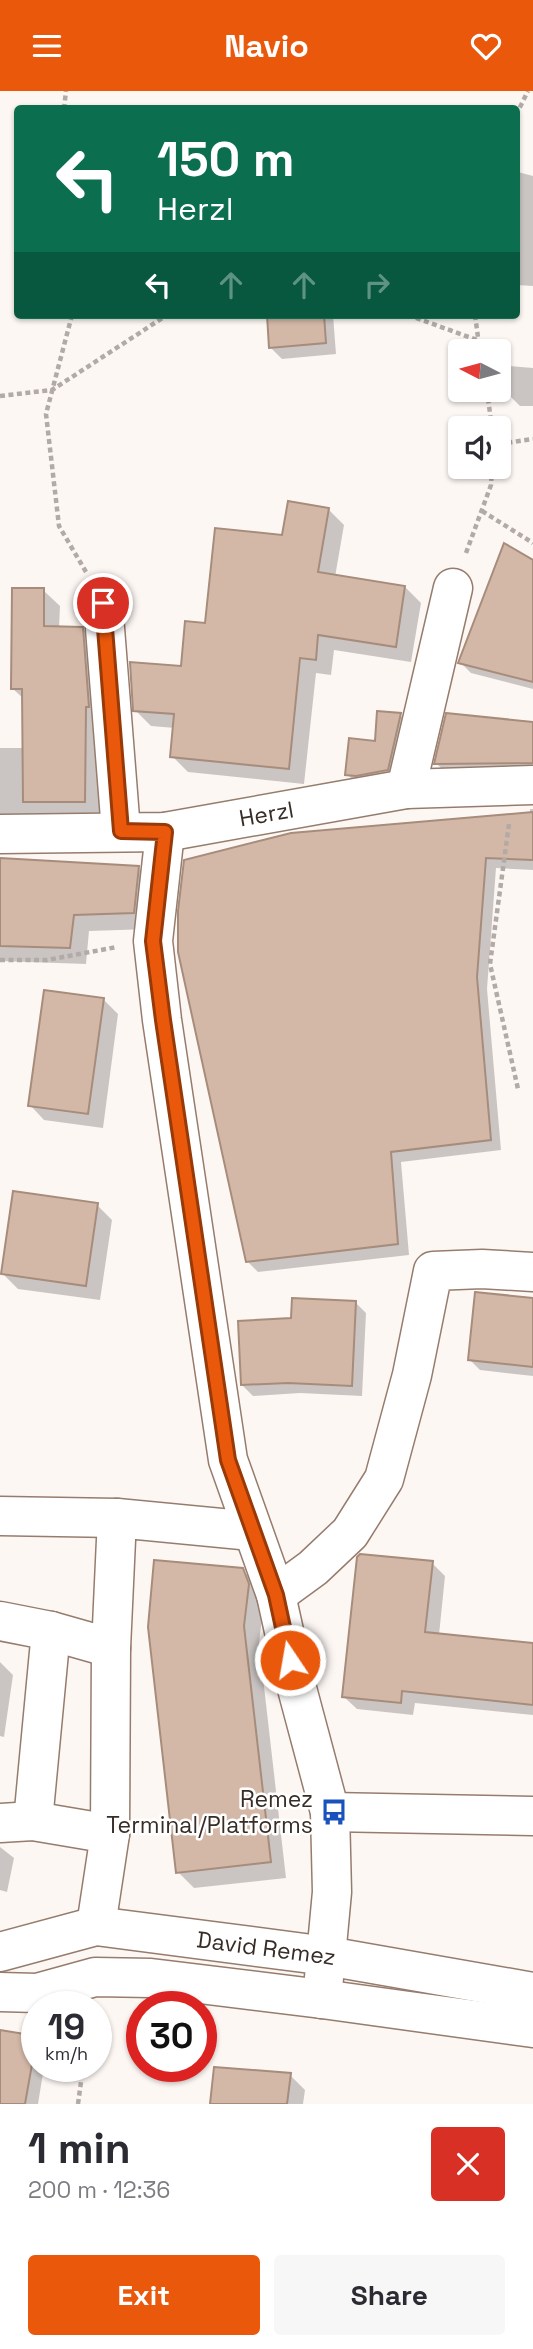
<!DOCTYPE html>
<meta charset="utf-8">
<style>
body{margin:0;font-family:"Space Grotesk",sans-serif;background:#f7f7f7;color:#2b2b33;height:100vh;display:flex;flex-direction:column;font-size:26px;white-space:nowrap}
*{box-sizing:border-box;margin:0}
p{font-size:23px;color:#7c7c81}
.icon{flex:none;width:38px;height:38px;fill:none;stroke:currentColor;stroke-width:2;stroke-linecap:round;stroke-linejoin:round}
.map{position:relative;height:2013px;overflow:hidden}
.side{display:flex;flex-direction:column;background:#fff;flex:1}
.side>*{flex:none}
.hud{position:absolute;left:14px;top:14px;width:506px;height:214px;border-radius:7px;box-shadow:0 2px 5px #0004;background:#0b6e4f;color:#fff;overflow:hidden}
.needle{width:46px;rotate:276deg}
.buttons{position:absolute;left:448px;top:248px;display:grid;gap:14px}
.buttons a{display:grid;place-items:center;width:63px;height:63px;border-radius:7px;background:#fff;box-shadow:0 2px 5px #0004;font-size:35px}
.speed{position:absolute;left:21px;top:1900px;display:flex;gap:14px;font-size:35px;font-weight:700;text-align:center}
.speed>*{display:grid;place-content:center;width:91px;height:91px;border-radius:50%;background:#fff;box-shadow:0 2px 5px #0004;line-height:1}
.speed small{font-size:18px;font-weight:400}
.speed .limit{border:10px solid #d22;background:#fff;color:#111}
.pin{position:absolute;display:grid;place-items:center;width:60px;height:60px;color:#fff;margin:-30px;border:4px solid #fff;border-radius:50%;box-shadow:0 2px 7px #0007}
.me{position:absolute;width:77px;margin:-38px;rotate:348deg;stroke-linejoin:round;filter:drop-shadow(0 0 5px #0008)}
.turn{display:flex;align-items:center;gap:24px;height:147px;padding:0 28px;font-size:32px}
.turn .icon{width:91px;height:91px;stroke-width:2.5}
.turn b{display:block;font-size:49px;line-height:60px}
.lanes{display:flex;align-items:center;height:66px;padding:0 28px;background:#0003;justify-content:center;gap:35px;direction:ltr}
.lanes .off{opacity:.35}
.round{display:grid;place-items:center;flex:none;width:74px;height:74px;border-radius:7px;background:#f7f7f7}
.summary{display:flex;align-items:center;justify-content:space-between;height:119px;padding:0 28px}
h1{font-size:42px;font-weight:600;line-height:52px}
.action{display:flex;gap:14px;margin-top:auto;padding:14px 28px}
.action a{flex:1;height:80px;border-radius:7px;background:#ea580c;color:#fff;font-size:28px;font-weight:600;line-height:80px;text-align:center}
.action a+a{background:#f7f7f7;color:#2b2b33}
header{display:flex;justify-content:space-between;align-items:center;height:91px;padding:0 28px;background:#ea580c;color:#fff;font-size:32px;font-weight:600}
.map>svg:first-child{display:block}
.shadow{fill:#0003}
.building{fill:#d4b8a7;stroke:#a78c7c;stroke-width:2}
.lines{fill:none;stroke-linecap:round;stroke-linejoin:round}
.minor-casing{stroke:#967c6d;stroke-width:41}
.path{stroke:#b2aaa6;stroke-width:4.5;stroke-dasharray:5 3.5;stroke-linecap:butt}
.minor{stroke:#fff;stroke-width:38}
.route-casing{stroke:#983908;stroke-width:18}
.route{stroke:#ea580c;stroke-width:12}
.labels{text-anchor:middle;stroke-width:5;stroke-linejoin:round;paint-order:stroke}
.street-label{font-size:23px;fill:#372c26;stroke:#fff}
.poi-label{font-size:23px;fill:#372c26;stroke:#fff;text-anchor:end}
</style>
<header><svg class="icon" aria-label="menu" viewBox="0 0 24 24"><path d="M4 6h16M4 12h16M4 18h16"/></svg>Navio<svg class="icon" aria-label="heart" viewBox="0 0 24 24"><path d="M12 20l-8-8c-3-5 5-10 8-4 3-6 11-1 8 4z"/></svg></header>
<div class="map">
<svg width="533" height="2013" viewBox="0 0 533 2013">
<rect width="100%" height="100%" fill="#fdf7f4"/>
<path class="shadow" d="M518,81l15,4v110l-17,-1z
M269,224h64l3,39 -54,5 -11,-11z
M509,275l24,2v38h-13l-14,-14z
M328,418l16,16 -9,52 70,10 16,16 -10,59 -77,-12 -3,25 -15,-2 -12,111 -116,-12 -16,-16 3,-28 -24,-2 -16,-16 47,-42 25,-43 77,-88z
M533,471v127l-62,-16 -11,-11z
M43,499l17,16 -1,22h23l17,17 2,173 -101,-1v-69h24v-49l-11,-10z
M400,624l17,17 -12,55 -41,4 -17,-17z
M533,633v49l-86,1 -11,-11z
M530,718h3v61l-37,-2 -9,121 14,161 -100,12 8,93 -151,17 -11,-11 -67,-309 350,-138z
M0,769l138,8 17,16 -5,45 -61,2 -3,33 -86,-3z
M104,909l14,14 -15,114 -59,-8 -14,-15z
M97,1114l15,15 -12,80 -82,-11 -15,-15z
M533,1209v76l-53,-6 -11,-11z
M355,1211l11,11 -4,83 -62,-3 -47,3 -11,-11 51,-65z
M432,1472l13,13 -6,59 94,10v70l-118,-12 -2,12 -56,-6 -14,-13z
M242,1479l17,16 5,15 -5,42 27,235 -92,10 -16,-16z
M0,1571l13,13 -9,62 -4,-1z
M0,1756l14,11 -7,34 -7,-2z
M0,1941l37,6v29h7l-6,37h-38z
M290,1984l15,15 -2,14h-91z"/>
<path class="building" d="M267,224h57l2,28 -57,5z
M288,410l41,7 -11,64 87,14 -9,61 -78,-12 -2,25 -16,-2 -11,111 -119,-12 4,-43 -41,-3 -3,-49 51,4 4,-45 20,2 10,-95 67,7z
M504,452l29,17v122l-75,-19z
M12,497h32v38l39,1 6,80h-3l-1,95h-62l-1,-113h-11z
M377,620l24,2 -13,57 -32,6 -11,-1 4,-37 26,3z
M446,622l87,9v41l-99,1z
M533,721v48l-47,-2 -9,119 14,163 -100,12 7,92 -152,18 -68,-310v-41l6,-51 107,-27z
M0,767l139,8 -5,47 -60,2 -4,33 -70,-2z
M44,899l60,8 -16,116 -60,-8z
M13,1100l85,12 -12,83 -85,-12z
M475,1201l58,6v69l-65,-7z
M292,1207l64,3 -4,85 -64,-3 -47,2 -3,-64 53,-3z
M360,1463l73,7 -8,71 108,11v62l-131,-14 -1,12 -59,-6 15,-140z
M154,1469l89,8 6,16 -5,42 27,236 -95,11 -28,-246z
M0,1939l37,6 -12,68h-25z
M214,1976l77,6 -4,31h-77z"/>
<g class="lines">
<g class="minor-casing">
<g id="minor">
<path d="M103,512l18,228"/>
<path d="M406,698l47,-201"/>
<path d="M165,741l-12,109 9,79 66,440 48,135 19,86 35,131 2,80 -10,107"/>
<path id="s1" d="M0,743l165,-2 241,-43 127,-4"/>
<path d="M0,1425l117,2"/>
<path d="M276,1504l37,-27 37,-35 34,-54 28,-104 21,-104 49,-2 51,3"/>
<path d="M0,1530l51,10 60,17"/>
<path d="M330,1721l203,4"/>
<path d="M33,1730l18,-190"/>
<path d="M0,1732l33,-2 77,13"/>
<path d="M96,1835l14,-92 1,-186 6,-130 135,13"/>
<path id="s2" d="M0,1861l96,-26 231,30 206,36"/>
<path d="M0,1901l37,1 58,-16 56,1 171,21 211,29"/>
</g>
</g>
<path class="path" d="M64,18l2,-18
M516,24l12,-24
M72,224l-26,99 13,112 27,46
M408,224l69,25
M475,224l5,37
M487,299l5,39
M0,305l52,-6 115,-75
M499,353l34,-5
M482,420l51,32
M466,462l25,-68 1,-18
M509,733l-19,140 28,125
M0,869h47l70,-13
M78,2013l5,-37"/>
<use href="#minor" class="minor"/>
</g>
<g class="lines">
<g class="route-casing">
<path id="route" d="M103,512l18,228 44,1 -12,109 10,79 65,440 48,135 14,65"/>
</g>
<use href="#route" class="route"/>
</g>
<defs>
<g id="bus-bare" transform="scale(2.1)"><path d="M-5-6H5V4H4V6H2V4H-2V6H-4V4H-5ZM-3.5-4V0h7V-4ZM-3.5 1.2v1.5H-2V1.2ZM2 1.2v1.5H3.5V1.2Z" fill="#1951bd" stroke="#fff" stroke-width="2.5" paint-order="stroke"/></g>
</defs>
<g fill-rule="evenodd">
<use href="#bus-bare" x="334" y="1721"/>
</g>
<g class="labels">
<g class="street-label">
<text dy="8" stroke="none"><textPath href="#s1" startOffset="268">Herzl</textPath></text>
<text dy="8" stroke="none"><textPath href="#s2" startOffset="271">David Remez</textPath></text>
</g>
<g class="poi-label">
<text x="313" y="1716">Remez<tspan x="313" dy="26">Terminal/Platforms</tspan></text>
</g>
</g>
</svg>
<div class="buttons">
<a><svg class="needle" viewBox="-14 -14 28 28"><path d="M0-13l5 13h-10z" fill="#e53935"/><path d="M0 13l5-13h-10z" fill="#7c7c81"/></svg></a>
<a><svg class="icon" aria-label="sound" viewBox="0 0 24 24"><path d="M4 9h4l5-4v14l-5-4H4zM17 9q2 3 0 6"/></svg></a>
</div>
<div class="speed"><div>19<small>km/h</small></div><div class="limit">30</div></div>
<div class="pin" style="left:103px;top:512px;background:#d93025"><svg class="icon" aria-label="arrive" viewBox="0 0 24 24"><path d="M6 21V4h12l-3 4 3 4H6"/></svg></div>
<svg class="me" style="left:290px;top:1569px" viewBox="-20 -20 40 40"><circle r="17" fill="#ea580c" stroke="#fff" stroke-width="3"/><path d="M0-11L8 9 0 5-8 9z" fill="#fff"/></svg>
<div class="hud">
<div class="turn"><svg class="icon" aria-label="left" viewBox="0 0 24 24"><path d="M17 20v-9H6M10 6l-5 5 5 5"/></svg><div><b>150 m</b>Herzl</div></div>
<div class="lanes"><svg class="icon" aria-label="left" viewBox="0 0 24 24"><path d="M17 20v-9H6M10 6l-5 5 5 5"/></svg><svg class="icon off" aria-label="ahead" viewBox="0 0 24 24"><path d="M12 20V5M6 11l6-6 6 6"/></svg><svg class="icon off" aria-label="ahead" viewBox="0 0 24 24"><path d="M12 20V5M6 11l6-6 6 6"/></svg><svg class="icon off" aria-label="right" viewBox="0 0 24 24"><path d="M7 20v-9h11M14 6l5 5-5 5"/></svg></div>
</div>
</div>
<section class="side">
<div class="summary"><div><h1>1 min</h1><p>200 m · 12:36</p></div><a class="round" style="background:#d93025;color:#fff"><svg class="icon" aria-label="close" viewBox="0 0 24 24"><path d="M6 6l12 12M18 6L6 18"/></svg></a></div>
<div class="action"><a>Exit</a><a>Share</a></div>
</section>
